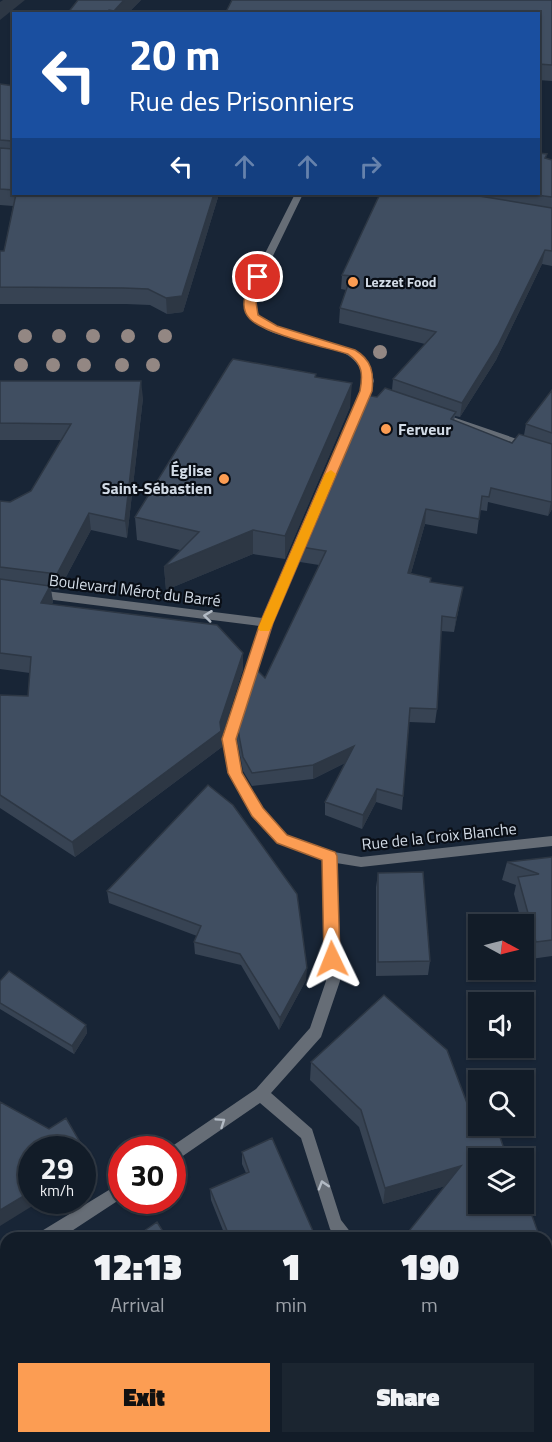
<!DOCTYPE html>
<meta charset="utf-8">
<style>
body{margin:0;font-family:"Titillium Web",sans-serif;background:#1b2530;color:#f1f3f6;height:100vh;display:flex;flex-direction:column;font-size:22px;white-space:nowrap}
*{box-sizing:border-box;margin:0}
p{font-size:20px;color:#9ca1a8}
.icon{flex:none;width:33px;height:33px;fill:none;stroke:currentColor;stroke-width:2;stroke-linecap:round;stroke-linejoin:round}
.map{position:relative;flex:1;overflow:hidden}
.details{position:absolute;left:0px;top:1232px;width:552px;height:212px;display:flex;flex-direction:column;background:#121c28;border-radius:18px 18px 0 0;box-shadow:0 2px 4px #0004,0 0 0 2px #313a45}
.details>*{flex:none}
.banner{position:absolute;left:12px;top:12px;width:528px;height:183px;border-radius:0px;box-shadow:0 2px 4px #0004,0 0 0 2px #313a45;background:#1a4fa0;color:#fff;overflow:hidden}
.needle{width:39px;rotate:97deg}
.buttons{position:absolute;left:468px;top:914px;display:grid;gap:12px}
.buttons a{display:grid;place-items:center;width:66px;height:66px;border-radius:0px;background:#121c28;box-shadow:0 2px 4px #0004,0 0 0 2px #313a45;font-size:30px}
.speed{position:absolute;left:18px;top:1136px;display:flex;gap:12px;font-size:30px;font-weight:700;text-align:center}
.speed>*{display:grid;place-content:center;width:78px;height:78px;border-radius:50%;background:#121c28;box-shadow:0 2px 4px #0004,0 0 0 2px #313a45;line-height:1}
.speed small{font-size:15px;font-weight:400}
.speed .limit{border:9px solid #d22;background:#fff;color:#111}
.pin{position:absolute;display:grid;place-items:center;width:51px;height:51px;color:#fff;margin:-26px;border:3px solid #fff;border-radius:50%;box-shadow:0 2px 6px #0007}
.me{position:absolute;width:66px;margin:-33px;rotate:358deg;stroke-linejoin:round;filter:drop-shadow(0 0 4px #0008)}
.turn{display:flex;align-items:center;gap:21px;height:126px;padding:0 18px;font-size:27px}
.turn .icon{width:78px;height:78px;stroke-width:2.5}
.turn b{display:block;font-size:42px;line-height:51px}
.lanes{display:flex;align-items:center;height:57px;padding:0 18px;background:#0003;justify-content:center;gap:30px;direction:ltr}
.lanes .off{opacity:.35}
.eta{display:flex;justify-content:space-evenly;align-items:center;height:102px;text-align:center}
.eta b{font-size:36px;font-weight:800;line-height:42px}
.button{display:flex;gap:12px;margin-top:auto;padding:12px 18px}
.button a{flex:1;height:69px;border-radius:0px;background:#fc9d53;color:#111;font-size:24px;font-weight:800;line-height:69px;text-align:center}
.button a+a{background:#1b2530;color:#f1f3f6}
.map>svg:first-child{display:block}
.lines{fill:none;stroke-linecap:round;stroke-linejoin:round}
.minor{fill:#666d76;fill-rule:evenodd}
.tree{fill:#938783}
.wall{fill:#374353}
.shaded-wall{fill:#2d3744}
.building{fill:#404e61;stroke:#2d3744;stroke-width:1.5}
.oneway{stroke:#b2bac4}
.route{fill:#fc9d53;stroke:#a46636;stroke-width:1.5}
.slow{fill:#f59e0b}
.poi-dot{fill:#fc9d53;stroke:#090e16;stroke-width:2}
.labels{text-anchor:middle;stroke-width:4.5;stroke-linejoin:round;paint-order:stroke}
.far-poi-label{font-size:14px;font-weight:bold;fill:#d2dbe6;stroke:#090e16;text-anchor:start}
.poi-label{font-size:16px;font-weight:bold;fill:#d2dbe6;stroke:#090e16;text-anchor:start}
.street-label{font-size:16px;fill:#d2dbe6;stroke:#090e16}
</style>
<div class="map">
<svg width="552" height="1442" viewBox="0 0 552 1442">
<rect width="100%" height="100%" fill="#182536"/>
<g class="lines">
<path class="minor" d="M295,194h8l-49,101c0,18 6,23 22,31l78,24 15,14 5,17 -102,242 -37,116 6,33 21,36 25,27 42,16 32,6 191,-21v10l-191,21 -25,-4 4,118 -19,56 -50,56 41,36 29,91 14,18h-19l-6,-9 -29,-91 -41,-35 -83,57 -5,2v-13h-4l88,-60 54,-61 16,-47 -3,-122 -46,-16 -23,-27 -25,-43 -6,-34 36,-113 -221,-28 -6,-4 6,-4 224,28 102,-237c-7,-58 -119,-22 -120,-86z
M441,413l111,38v7l-114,-40v-4z
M122,1182v16l-61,40h-23l2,-6z
M6,1255v17l-6,3v-17z
M546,1375l6,2v18l-6,-2z"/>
</g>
<g class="tree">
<circle cx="25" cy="336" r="7"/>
<circle cx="59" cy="336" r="7"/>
<circle cx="93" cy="336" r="7"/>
<circle cx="128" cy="336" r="7"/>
<circle cx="165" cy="336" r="7"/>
<circle cx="380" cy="352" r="7"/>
<circle cx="21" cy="365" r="7"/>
<circle cx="53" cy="365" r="7"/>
<circle cx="84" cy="365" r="7"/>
<circle cx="122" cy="365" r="7"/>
<circle cx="153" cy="365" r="7"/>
</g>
<path class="wall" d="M141,0l-14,14h-60z
M552,0v81l-14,-1v-66z
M0,84l14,2v108h205l-36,118 -16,2 -17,-9 -24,-1h-126v-53h4l9,-45 -13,-1z
M546,158l6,2v106l-10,-2 -46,96 -36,57 -5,-1 -1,5 58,22 12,-8 2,-11 26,-34v119l-4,7 -60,-14 -1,9 -7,-1 -3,24 -52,-10 -14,49 20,9 29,20 -6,30 -13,-1 -4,78 -2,14 -26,-1 -7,88 -26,-8 -14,27 -37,-14v-13l20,-39 -32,16 -61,7 -9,-15 -6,-32v-14l28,-47 54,-113 -19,-3 1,-15 76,-150 15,-7 1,-11 32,-35 -86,-21 1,-15 6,-18 -5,-1 1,-14 38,-81h158z
M316,377l34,30 -65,152 -32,-5 -87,36 -2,-23 16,-17 -43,-10 -2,-23z
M0,381l143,17 -16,140 -36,-8 -32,60 -8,-1 2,13 -1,2 191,65 -21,67v11l-147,110 -75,-49v-113l28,1 2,-23 -30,-4v-168l10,1 21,-11 30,-51h-61z
M208,785l98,195 -27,50 -38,-65 -46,-11 -1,-12 3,-6 -88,-33 -2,-12z
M552,857v99l-21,3 -7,-28v-7h-2l-8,-30 2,-9 -14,-5 5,-18z
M378,873l52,88 -2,14 -52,1v-89z
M0,981l86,44 1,8 -13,21 -74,-45z
M311,1062l159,49 70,127h-135v-2l40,-50 -62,18 -24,-77 -49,-47z
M242,1152l74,86h-90l-15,-38 -1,-11 36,-16 -4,-9z"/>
<path class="shaded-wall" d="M3,0h22l-25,20v-18z
M124,0h17l-14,14h-13v-3z
M214,194h5l-36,118 -16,2 -1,-16z
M545,250l-3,14 -46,96 -36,57 2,-14z
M141,381l2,17 -16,140 -2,-17z
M352,383l-2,24 -65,152v-23z
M552,501v8l-4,7 3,-14z
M426,509l-1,15 -18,63 1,-14z
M89,513l2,17 -32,60 -2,-16z
M253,530v24l-87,36 -2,-23z
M50,586l3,16 -8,17 -4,-16z
M463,587l-9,45 2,-14z
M243,653v16l-21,67v11l-147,110 -3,-15 148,-120z
M354,746l-1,13 -40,20v-14z
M377,789l-1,13 -14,27 1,-14z
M307,968l-1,12 -27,50 1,-12z
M86,1025l1,8 -13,21 -2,-8z
M88,1156l4,13 -10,6v-16z
M461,1166l-5,17 -73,21 2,-16z
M32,1191v9h10l-42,26v-16z
M550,1265l-4,9v-7z
M6,1418v11l-6,4v-11z"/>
<path class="building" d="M78,0h46l-10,11 -5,-1 -2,4h-40z
M232,0h320v65l-14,-1v-50h-313z
M0,84l14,2v104l-14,-1v-41l13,1 -1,-8 -12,-1z
M538,153l9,1 -2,4 7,2v37l-24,-3h10z
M16,194h198l-32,102 -16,2 -18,-9 -24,-1 -124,-1v-36h4z
M380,194h87l85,14v43l-7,-1 -47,95 -36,58 -69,-24 43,-47 -96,-24 11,-32 -9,-1z
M233,359l83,15 -1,3 37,6 -67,153 -32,-6 -89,37 35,-35 -64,-15 95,-154z
M0,381h141l-16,140 -36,-8 -32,61 -57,-7v-66l10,1 21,-11 40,-67 -71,-1z
M385,388l71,24 -5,7 61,24 7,-9 33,10v57l-1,1 -60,-14 -2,9 -7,-1 -3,23 -53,-10 -18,64 23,5 -1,4 33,5 -7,31 -14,-2 -5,93 -27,-1 -7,88 -26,-7 -14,26 -38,-13 29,-56 -41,19 -61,8 -9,-16 -6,-32 18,-57 10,10 61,-127 -25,-4 64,-152 12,2z
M552,390v43l-26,-9z
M0,579l50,7 -9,17 176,22 26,28 -23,69 1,9 -149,111 -72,-47v-100l28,1 3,-39 -31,-4z
M208,785l25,20 64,89 10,74 -27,50 -40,-64 -46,-12 7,-16 -94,-35z
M552,857v83l-16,2 -18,-65 21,-3 -32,-12z
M423,872l7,89 -52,1v-89z
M9,971l77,54 -14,21 -72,-43v-22z
M384,995l63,55 23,61 8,-2v16h18l11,33h-29v45h44l3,8 5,-1 10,28h-134l-1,-2 56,-70 -76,22 -24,-78 -50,-48z
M0,1102l49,27 17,-11 22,38 -6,3v-10h-50v42l-32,19z
M272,1138l44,100h-86l-20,-49 39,-17 -7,-20z
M157,1222l10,16h-33z
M546,1253l4,12 -4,2z
M6,1322v96l-6,4v-96z"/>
<defs><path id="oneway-chevron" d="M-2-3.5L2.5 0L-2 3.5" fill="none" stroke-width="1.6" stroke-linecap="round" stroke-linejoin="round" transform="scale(1.5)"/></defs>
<g class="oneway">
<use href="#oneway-chevron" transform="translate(208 616) rotate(-173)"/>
<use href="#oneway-chevron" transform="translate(221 1122) rotate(-34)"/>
<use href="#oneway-chevron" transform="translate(323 1185) rotate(-107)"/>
</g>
<path class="route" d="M255,275l8,2 -8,18 3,20 19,11 78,24c17,10 19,23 17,41l-99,232 -37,116 6,34 21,35 24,27 48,17 2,4 3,103 -2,5 -6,2 -5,-2 -3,-5 -2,-99 -45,-17 -25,-27 -24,-43 -6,-34 38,-116 100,-232c3,-16 3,-27 -12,-37 -23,-7 -83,-20 -98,-35 -13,-13 -2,-32 5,-44z"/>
<path class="slow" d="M331,470l5,4 -65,154 -2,3h-9l-2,-3 67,-154z"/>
<g class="poi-dot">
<circle cx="353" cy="282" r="6"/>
<circle cx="386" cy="429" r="6"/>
<circle cx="224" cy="479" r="6"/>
</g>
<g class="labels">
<g class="far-poi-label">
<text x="365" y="287">Lezzet Food</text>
</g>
<g class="poi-label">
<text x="398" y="435">Ferveur</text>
<text x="212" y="476" text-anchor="end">Église<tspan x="212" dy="18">Saint-Sébastien</tspan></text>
</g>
<g class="street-label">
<text transform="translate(135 590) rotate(7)" y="6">Boulevard Mérot du Barré</text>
<text transform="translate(439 836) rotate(-6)" y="6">Rue de la Croix Blanche</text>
</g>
</g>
</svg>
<div class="buttons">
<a><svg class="needle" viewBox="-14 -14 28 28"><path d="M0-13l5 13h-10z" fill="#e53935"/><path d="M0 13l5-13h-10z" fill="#9ca1a8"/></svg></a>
<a><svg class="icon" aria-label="sound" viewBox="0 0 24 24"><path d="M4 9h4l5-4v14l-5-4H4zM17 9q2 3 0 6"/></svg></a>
<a><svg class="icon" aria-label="search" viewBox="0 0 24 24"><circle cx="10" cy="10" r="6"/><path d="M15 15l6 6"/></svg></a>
<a><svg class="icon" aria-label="layers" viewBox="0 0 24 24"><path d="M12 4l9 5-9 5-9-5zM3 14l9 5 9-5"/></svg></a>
</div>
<div class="speed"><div>29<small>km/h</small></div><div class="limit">30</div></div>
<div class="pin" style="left:258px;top:277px;background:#d93025"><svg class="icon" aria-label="arrive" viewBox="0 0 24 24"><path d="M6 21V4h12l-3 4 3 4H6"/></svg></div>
<svg class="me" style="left:332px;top:959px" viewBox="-20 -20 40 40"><path d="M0-17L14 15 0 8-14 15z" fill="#fc9d53" stroke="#fff" stroke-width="4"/></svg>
<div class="banner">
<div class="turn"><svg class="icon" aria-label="left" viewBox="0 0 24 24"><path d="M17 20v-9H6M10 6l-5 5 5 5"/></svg><div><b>20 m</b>Rue des Prisonniers</div></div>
<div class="lanes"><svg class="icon" aria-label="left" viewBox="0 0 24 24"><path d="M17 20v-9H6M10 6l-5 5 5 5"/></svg><svg class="icon off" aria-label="ahead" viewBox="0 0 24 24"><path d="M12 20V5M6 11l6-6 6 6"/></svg><svg class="icon off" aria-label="ahead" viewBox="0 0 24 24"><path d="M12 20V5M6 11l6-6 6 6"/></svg><svg class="icon off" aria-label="right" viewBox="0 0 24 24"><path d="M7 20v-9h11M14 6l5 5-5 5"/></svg></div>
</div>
<section class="details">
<div class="eta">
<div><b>12:13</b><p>Arrival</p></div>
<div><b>1</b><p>min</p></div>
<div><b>190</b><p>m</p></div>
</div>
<div class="button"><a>Exit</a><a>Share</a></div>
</section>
</div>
